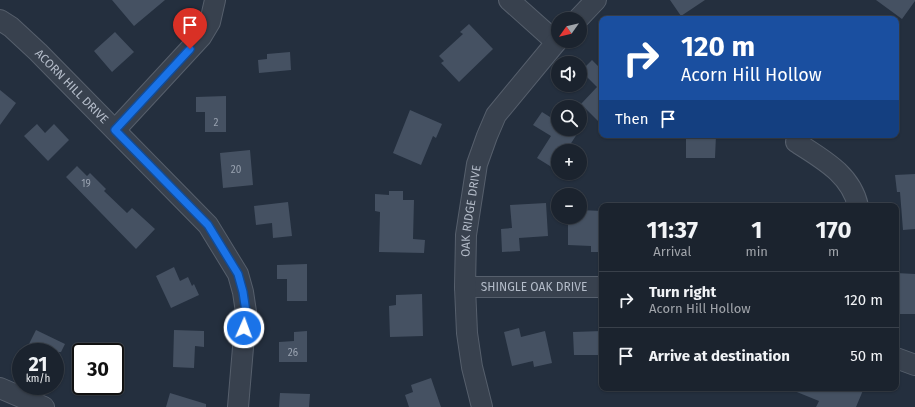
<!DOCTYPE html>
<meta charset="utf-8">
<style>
body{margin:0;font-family:"Fira Sans",sans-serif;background:#242b36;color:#f1f3f6;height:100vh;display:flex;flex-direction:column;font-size:15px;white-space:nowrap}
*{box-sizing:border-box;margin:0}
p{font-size:13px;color:#a0a4aa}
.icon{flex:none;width:22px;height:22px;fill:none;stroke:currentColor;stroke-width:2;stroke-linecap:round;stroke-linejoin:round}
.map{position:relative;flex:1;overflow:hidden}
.panel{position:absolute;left:599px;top:203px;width:300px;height:188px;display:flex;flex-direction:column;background:#1b232e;border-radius:8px;box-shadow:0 1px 3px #0004,0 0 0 1px #39404a}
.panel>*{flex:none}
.banner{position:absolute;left:599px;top:16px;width:300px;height:122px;border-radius:8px;box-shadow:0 1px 3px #0004,0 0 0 1px #39404a;background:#1a4fa0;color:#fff;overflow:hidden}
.needle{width:26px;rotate:236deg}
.controls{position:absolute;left:551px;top:12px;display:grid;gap:8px}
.controls a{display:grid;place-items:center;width:36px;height:36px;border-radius:50%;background:#1b232e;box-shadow:0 1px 3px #0004,0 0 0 1px #39404a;font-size:20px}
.speed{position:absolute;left:12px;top:343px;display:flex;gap:8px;font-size:20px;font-weight:700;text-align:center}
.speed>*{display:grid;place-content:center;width:52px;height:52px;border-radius:50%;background:#1b232e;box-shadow:0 1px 3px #0004,0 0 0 1px #39404a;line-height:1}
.speed small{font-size:10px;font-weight:400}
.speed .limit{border:2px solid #111;border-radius:6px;background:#fff;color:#111}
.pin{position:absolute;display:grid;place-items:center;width:34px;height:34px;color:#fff;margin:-41px -17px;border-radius:50% 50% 50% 0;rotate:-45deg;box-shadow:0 0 4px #0007}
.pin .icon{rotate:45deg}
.me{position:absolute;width:44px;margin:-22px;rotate:2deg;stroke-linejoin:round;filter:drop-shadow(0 0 3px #0008)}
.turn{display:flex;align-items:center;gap:14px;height:84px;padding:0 16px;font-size:18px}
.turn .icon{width:52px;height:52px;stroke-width:2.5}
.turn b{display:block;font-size:28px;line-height:34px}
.then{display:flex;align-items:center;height:38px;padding:0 16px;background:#0003;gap:8px;font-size:15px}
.eta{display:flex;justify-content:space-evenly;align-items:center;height:68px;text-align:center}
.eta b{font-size:24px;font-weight:700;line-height:28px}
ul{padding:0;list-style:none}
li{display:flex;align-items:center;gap:12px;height:56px;padding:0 16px;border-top:1px solid #39404a}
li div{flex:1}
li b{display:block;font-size:15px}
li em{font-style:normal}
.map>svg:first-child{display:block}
.building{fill:#455162}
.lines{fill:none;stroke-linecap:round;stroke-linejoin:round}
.minor-casing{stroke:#565f6c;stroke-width:22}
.minor{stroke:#38414e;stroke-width:20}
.route-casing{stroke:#114b97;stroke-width:10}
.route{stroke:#1a73e8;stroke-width:7}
.labels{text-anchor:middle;stroke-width:3;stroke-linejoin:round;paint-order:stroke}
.number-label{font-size:10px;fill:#98a1af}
.street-label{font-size:12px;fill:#b4bcc9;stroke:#1d2633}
</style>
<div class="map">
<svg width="915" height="407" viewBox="0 0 915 407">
<rect width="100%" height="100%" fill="#242f3e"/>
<path class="building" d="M112,0h53l-31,26z
M670,0h35l-24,16z
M876,0h39v1l-13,18z
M469,24l24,25 -34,33 -18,-19 3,-2 -5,-5 24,-22 -3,-2z
M115,32l19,20 -22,20 -18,-21z
M290,52l1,18 -32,3 -1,-13 9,-1v-5z
M592,60l10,10v55l-21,-21 16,-17 -16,-16z
M0,90l16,13 -16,22z
M226,96v36h-21v-20h-9v-15z
M410,110l32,14 -6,14 -3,-2 -12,29 -28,-12z
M542,112l16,10v7h11l8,5 -11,17h-8v20l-21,-13 14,-22 -18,-11z
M37,124l8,9 9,-9 15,16 -21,21 -24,-25z
M686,135h30l-1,23h-29z
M250,150l3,35 -30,3 -3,-35z
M77,166l10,10 3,-3 16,16 -2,2 23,22 5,-5 23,21 -19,20 -70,-72z
M915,174v55l-12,1 -3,-38h-3l-2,-17z
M389,191h14v9h11l-1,39 12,1 -1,13 -45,-1 1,-40 -5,-1v-17l14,1z
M288,202l4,34 -19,2 -1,-15 -16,2 -2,-19z
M546,203l2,33 -29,2 1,13 -18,1 -1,-23 11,-1 -2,-23z
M580,210l22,1v41h-11v-6l-23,-1v-28h12z
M307,264v37h-20v-22h-10v-14z
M174,267l6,14 8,-4 4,9 2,-2 5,11 -28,13 -15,-32z
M896,273l19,1v40h-19z
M422,294l1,42 -33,1 -1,-31 7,-1v-10z
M519,328l2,9 24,-6 7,32 -18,4 -1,-6 -21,5 -8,-34z
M36,330l29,14 -4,8h-36z
M174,330l30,1v16l-9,-1 -1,22 -21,-1z
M307,331v31h-28v-20l15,-1v-9z
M602,331v21h-4v3h-24l-1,-23z
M431,378l10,29h-32l-4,-12 8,-3 -2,-7z
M787,388h36l9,4 2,-4h30l-8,19h-40l3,-6z
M170,393l36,11v3h-40z
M280,393l30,1 -1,13h-30z"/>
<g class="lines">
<g class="minor-casing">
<g id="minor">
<path d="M509,0l47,42"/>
<path d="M578,19l18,-19"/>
<path id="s1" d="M0,20l11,7 27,25 170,173 30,49 5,18 3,20 -8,95"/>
<path d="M115,130l86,-93 9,-15 5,-22"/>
<path d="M796,142c26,17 55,32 62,64"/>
<path id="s2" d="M465,287h137"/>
<path d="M896,358l19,7"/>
<path d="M0,388l44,19"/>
<path id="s3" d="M482,407l-10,-40 -5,-34 -2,-46 1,-52 11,-71 10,-28 9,-21 62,-75"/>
</g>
</g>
<use href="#minor" class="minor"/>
</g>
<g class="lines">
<g class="route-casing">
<path id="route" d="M190,49l-75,81 93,95 30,49 5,18 3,20 -2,16"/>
</g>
<use href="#route" class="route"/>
</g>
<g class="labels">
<g class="number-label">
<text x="216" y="126">2</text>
<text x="236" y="173">20</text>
<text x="86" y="187">19</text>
<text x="293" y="356">26</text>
</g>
<g class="street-label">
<text dy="4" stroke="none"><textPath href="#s1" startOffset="98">ACORN HILL DRIVE</textPath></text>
<text dy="4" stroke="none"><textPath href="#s3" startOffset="198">OAK RIDGE DRIVE</textPath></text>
<text dy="4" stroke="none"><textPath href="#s2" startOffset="69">SHINGLE OAK DRIVE</textPath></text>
</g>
</g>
</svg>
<div class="controls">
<a><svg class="needle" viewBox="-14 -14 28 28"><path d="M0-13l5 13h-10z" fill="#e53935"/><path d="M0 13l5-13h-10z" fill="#a0a4aa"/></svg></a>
<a><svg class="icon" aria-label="sound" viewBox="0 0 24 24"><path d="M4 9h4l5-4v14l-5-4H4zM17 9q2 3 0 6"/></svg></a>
<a><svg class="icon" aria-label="search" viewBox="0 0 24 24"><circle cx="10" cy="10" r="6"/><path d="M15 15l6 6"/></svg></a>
<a>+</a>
<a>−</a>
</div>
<div class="speed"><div>21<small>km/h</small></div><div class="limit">30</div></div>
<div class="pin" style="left:190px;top:49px;background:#d93025"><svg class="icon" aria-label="arrive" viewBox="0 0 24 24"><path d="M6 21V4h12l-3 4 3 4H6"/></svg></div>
<svg class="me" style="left:244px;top:328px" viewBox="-20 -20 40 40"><circle r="17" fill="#1a73e8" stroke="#fff" stroke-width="3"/><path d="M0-11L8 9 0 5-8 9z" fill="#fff"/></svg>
<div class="banner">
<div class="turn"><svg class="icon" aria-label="right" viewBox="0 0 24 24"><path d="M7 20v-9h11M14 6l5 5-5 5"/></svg><div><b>120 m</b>Acorn Hill Hollow</div></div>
<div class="then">Then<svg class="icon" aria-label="arrive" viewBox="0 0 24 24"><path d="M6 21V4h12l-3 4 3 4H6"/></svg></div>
</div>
<section class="panel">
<div class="eta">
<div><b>11:37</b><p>Arrival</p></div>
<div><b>1</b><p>min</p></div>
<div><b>170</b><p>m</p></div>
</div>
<ul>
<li><svg class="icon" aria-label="right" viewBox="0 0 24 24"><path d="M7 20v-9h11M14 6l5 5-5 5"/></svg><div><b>Turn right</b><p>Acorn Hill Hollow</p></div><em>120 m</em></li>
<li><svg class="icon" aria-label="arrive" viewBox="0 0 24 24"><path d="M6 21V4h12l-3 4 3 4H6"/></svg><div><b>Arrive at destination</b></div><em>50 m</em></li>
</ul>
</section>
</div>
